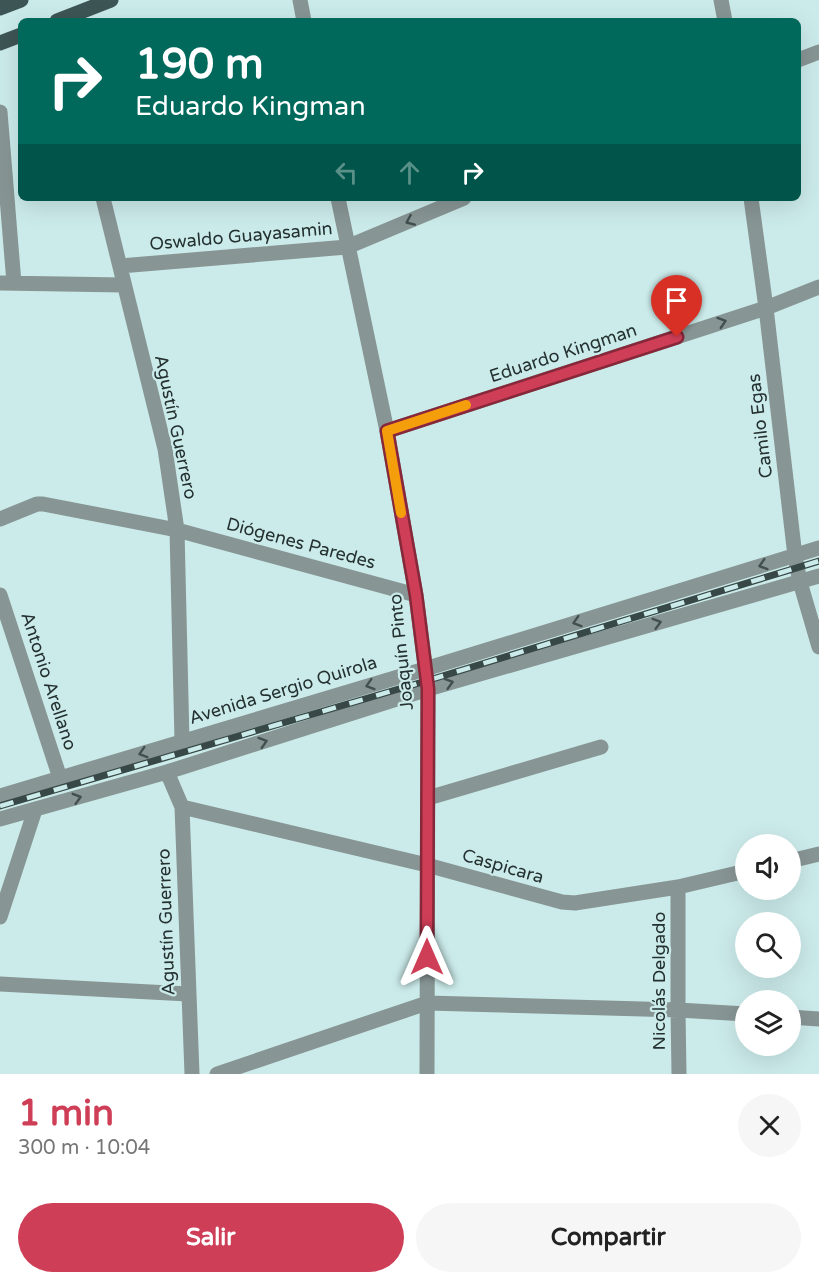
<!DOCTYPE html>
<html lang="es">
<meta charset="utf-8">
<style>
body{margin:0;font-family:"Varela Round",sans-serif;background:#f6f6f6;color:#222;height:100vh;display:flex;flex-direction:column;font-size:22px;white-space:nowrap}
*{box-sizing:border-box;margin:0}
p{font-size:20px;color:#767676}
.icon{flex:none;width:33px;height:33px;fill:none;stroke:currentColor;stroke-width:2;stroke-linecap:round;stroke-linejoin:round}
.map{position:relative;height:1074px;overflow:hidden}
.details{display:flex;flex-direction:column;background:#fff;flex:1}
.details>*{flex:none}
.hud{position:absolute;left:18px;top:18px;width:783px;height:183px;border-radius:9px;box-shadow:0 6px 24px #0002;background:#00695c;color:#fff;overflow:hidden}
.tools{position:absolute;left:735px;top:834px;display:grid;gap:12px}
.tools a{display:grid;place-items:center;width:66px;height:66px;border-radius:50%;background:#fff;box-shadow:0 6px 24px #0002;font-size:30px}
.pin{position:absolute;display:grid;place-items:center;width:51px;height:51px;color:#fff;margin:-62px -26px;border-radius:50% 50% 50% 0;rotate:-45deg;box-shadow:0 0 6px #0007}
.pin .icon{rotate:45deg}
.me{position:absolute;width:66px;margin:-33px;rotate:0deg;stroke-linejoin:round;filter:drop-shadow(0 0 4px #0008)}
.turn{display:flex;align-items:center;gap:21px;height:126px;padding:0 18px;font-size:27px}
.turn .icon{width:78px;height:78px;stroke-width:2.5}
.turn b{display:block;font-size:42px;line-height:51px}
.lanes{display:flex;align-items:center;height:57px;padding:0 18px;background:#0003;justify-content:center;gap:30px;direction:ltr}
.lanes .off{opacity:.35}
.round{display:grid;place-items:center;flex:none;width:63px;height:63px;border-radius:32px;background:#f6f6f6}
.headline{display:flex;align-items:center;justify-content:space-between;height:102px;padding:0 18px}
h1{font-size:36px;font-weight:700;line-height:45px;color:#ce3e57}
.action{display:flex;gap:12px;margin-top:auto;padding:12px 18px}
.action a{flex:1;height:69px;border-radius:36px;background:#ce3e57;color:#fff;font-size:24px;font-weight:700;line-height:69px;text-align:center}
.action a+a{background:#f6f6f6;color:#222}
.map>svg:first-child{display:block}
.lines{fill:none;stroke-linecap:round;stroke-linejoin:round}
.minor{stroke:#889595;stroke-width:15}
.primary{stroke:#3d5554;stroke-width:15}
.rail-casing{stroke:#384847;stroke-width:7}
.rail{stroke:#cbebea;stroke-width:4.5;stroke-dasharray:14;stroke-linecap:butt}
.oneway{stroke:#424f4e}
.route-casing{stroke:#862839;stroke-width:15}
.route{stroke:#ce3e57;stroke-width:10}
.slow{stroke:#f59e0b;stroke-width:10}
.labels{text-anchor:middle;stroke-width:4.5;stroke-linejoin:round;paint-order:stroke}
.street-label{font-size:18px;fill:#243130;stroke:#cbebea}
</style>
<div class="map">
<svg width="819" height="1074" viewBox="0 0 819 1074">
<rect width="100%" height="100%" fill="#cbebea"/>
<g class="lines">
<path class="minor" d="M300,0l4,21
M721,0l4,21
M798,60l21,-8
M0,112l14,171
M103,198l62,251 12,81 5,211
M338,198l49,233 29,164 12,94 -1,385
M751,198l15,110 29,248 5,26 19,65
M120,266l227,-19 117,-49
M0,283l124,2
M387,431l379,-123 53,-21
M0,519l37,-15h6l134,26 239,65
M0,595l60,183
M167,772l15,35 10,267
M0,796l425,-127 394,-121
M428,798l173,-51
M182,807l245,58 135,37 13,1 103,-16 68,-16
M0,819l167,-47 261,-83 391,-113
M790,861l29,-7
M678,887v123l1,64
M0,917l35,-107
M0,984l188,10
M790,1017l29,2
M217,1074l210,-71 251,7 68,4"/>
<path class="primary" d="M0,8l21,-8
M57,21l54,-21
M0,43l21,-8"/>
<g class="rail-casing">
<path id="rail" d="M0,806l426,-125 393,-120"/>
</g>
<use href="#rail" class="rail"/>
</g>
<defs><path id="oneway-chevron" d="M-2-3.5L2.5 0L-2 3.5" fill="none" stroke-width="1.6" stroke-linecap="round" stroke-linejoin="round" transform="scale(1.5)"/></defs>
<g class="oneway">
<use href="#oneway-chevron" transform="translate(410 221) rotate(157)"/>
<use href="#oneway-chevron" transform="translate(722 322) rotate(-18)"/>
<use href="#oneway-chevron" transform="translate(763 565) rotate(163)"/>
<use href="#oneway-chevron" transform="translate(577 622) rotate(163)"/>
<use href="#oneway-chevron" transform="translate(657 623) rotate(-16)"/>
<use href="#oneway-chevron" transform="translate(449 683) rotate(-16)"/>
<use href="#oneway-chevron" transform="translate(370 685) rotate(163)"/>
<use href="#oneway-chevron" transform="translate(263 742) rotate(-18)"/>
<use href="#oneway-chevron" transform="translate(143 753) rotate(163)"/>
<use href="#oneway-chevron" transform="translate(77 798) rotate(-16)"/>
</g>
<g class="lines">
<g class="route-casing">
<path id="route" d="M427,957l1,-268 -12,-94 -29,-164 290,-94"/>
</g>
<use href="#route" class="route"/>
<path class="slow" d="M401,513l-14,-82 79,-26"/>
</g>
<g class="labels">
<g class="street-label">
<text transform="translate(241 236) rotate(-5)" y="6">Oswaldo Guayasamin</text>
<text transform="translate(563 353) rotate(-18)" y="6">Eduardo Kingman</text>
<text transform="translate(760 426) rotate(-97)" y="6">Camilo Egas</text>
<text transform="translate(176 427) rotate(78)" y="6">Agustín Guerrero</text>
<text transform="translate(301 543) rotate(15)" y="6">Diógenes Paredes</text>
<text transform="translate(401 652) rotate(-96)" y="6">Joaquín Pinto</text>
<text transform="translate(49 681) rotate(72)" y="6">Antonio Arellano</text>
<text transform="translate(283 690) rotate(-17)" y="6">Avenida Sergio Quirola</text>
<text transform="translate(503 866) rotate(16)" y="6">Caspicara</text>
<text transform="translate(166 922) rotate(-92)" y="6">Agustín Guerrero</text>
<text transform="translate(659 981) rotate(-90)" y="6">Nicolás Delgado</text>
</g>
</g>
</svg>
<div class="tools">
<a><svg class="icon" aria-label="sound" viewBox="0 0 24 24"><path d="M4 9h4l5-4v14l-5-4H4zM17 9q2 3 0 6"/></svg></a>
<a><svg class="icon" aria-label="search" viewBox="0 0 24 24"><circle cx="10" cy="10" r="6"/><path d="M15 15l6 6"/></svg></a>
<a><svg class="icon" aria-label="layers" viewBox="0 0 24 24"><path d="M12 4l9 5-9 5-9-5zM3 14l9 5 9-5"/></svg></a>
</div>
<div class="pin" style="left:677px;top:337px;background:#d93025"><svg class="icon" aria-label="arrive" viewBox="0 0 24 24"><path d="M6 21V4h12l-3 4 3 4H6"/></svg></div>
<svg class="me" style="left:427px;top:957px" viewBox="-20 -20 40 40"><path d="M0-17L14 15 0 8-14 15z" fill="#ce3e57" stroke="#fff" stroke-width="4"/></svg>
<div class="hud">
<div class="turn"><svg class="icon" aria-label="right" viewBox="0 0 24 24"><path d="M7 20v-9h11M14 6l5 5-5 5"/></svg><div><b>190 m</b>Eduardo Kingman</div></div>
<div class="lanes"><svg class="icon off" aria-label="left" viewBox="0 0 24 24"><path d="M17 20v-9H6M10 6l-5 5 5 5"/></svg><svg class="icon off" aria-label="ahead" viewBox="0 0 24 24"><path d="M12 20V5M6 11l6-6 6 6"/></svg><svg class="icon" aria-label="right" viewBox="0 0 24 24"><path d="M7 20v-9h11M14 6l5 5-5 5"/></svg></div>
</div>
</div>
<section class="details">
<div class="headline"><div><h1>1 min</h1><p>300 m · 10:04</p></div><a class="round"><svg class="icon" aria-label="close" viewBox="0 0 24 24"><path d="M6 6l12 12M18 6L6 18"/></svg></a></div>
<div class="action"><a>Salir</a><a>Compartir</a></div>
</section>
